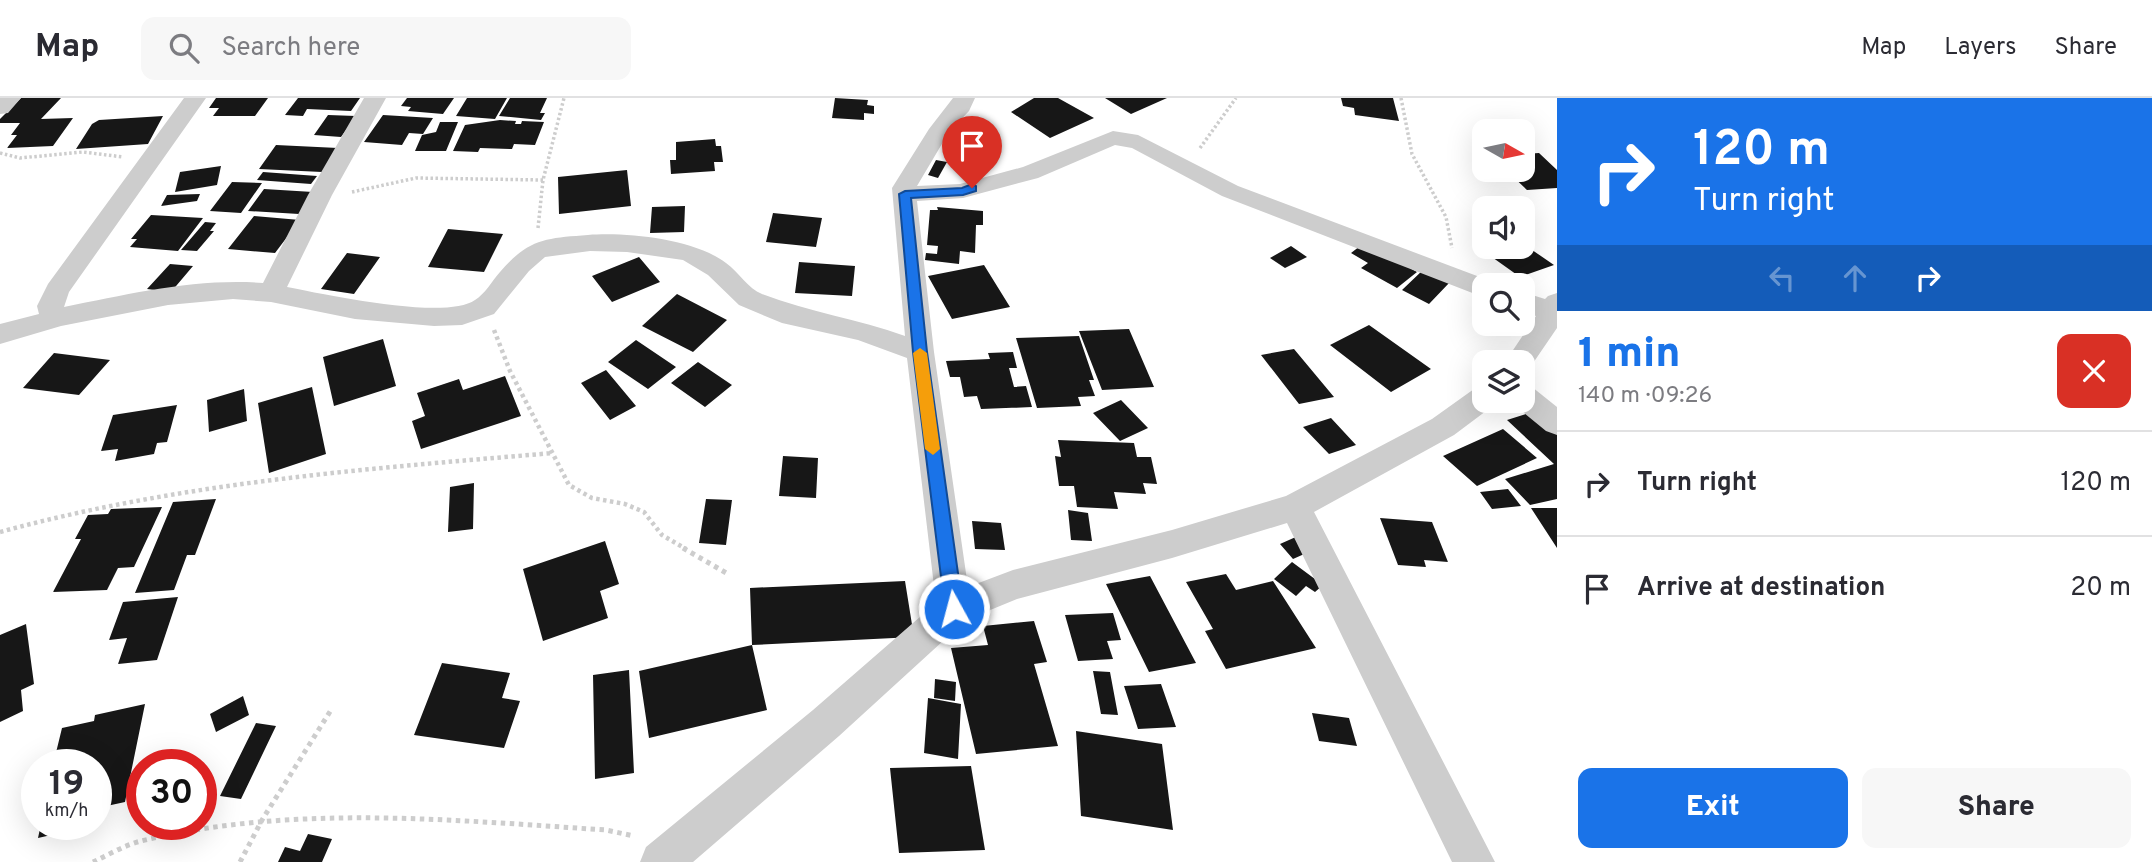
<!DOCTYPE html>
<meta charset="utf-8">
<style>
body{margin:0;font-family:Overpass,sans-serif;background:#f7f7f7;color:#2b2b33;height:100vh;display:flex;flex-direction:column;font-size:26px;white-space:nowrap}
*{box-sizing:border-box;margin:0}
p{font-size:23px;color:#7c7c81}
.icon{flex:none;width:38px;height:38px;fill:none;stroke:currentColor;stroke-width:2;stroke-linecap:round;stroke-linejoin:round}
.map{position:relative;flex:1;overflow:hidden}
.sheet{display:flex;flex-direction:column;background:#fff;width:595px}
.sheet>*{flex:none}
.top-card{background:#1a73e8;color:#fff;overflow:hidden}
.needle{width:46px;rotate:99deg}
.buttons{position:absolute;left:1472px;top:21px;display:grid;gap:14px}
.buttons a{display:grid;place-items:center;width:63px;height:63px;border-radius:14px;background:#fff;box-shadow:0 7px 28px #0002;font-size:35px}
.speed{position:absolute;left:21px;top:651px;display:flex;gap:14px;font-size:35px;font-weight:700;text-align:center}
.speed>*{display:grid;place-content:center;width:91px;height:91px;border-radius:50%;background:#fff;box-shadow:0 7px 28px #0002;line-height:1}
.speed small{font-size:18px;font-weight:400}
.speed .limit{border:10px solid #d22;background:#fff;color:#111}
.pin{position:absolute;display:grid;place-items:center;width:60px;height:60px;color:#fff;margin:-72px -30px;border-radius:50% 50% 50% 0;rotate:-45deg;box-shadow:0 0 7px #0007}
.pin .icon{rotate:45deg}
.me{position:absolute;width:77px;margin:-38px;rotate:353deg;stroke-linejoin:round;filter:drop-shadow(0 0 5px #0008)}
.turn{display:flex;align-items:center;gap:24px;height:147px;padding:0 21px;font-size:32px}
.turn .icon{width:91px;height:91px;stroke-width:2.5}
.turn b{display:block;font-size:49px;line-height:60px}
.lanes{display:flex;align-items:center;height:66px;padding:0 21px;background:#0003;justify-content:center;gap:35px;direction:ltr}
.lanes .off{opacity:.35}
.round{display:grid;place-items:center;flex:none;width:74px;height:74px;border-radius:14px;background:#f7f7f7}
.headline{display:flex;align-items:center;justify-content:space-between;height:119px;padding:0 21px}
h1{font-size:42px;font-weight:800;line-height:52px;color:#1a73e8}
.cta{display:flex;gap:14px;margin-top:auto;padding:14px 21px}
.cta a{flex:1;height:80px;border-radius:14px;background:#1a73e8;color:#fff;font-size:28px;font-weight:800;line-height:80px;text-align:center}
.cta a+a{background:#f7f7f7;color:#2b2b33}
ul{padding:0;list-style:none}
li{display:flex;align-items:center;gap:21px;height:105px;padding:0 21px;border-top:2px solid #e1e1e2}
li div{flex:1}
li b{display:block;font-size:26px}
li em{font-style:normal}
header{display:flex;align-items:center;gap:42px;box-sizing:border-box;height:98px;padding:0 35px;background:#fff;border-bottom:2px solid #e1e1e2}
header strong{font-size:33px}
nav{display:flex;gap:38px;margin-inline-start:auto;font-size:24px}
.search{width:490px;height:63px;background:#f7f7f7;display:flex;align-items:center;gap:18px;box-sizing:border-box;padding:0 24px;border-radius:14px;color:#7c7c81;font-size:26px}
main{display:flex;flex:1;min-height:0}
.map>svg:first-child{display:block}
.building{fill:#171717}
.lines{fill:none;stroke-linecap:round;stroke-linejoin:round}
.path-far2{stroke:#cdcdcd;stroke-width:3.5;stroke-dasharray:2.5 2.5;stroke-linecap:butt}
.path-far1{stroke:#cdcdcd;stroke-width:4.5;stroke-dasharray:3.5 3.5;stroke-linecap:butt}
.path{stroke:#cdcdcd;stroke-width:5;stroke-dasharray:4.5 4.5;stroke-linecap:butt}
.minor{fill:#cdcdcd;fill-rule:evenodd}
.route{fill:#1a73e8;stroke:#114b97;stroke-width:2}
.slow{fill:#f59e0b}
</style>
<header>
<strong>Map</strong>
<div class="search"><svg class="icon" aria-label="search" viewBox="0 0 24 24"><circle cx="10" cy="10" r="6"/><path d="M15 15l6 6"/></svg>Search here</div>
<nav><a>Map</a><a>Layers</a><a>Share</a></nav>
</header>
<main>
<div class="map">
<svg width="1557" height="764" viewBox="0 0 1557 764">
<rect width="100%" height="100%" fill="#fff"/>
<path class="building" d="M21,0h40l-20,21 32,-1 -20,28 -46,2 10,-13h-6l9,-12h-20v-4z
M216,0h52l-13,18h-42l6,-8h-10z
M298,0h62l-9,13 -44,-2 -4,7 -18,-1z
M407,0h47l-11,16 -35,-3 3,-4 -10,-1z
M467,0h40l-12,21 -39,-3z
M510,0h37l-7,15h5l-4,7 -42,-4z
M835,0l33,2 -1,5 7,1v8l-10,-1v7l-32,-2z
M1034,0h24l36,20 -44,20 -39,-26z
M1105,0h62l-36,16z
M1341,0h52l6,23 -44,-6 -1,-7 -11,-2z
M328,17l28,1 -15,21 -27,-2z
M383,17l50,3 -10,16 -14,-1 -7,12 -38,-3z
M163,18l-15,28 -72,5 16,-25 7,-4z
M500,22l16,1 -1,3h6l1,-3 22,1 -9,23 -21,-1 -2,5 -32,-1 -2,4 -25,-1 12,-26z
M440,24h18l-12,29h-31l7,-16 14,-3z
M973,40l19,13 -22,11 -19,-14z
M715,41l1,7h5l2,16h-9l1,9 -44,3 -1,-14h6v-18z
M276,47l62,3 -16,24 -63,-3z
M1539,55l18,17v18l-30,2 -21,-20h16v-16z
M936,62l11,2 -9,16 -10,-3z
M221,68l-4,19 -42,7 5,-20z
M627,72l4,36 -72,8 -1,-37z
M263,74l54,4 -6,8 -54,-4z
M232,84l30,1 -21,30 -31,-2z
M264,91l49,3 -14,22 -51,-3z
M200,96l-3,7 -36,5 6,-11z
M685,108l-1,26 -34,1 2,-26z
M937,109l46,4v14h-7l-1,28 -15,-2 -1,13 -34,-4 1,-7 11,1 1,-8 -11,-1 3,-35h8z
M773,115l49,5 -6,29 -50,-5z
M151,117l52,3 -25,33 -48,-4 7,-8h-6z
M254,118l46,4 -25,33 -47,-4z
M205,124l11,1 -6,8h4l-17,20 -16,-1z
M448,131l55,5 -19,38 -56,-5z
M1484,137v12h38v-4l32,22 -34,12 -45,-32 8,-2 -6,-5z
M1364,145l53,29 -20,16 -36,-20 7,-5 -17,-10z
M1291,148l16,11 -22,11 -15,-10z
M347,155l33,4 -26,37 -33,-5z
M639,159l21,25 -48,20 -20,-26z
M799,164l56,4 -3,30 -57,-3z
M170,166l23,2 -22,26 -24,-3z
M984,167l26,42 -58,12 -24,-43z
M1424,171l26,13 -21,22 -27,-14z
M677,196l50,26 -34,32 -51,-26z
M1369,227l62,44 -40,23 -61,-47z
M1129,231l25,58 -52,3 -23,-59z
M1079,238l15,44h-5l6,16 -17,1 3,9 -44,2 -21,-70z
M383,241l13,47 -62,20 -11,-49z
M636,242l40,27 -28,22 -40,-27z
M1294,251l40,48 -35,7 -38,-49z
M1013,254l4,16h-8l5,19 12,-1 6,21 -51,2 -4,-13 -13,1 -4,-20h-10l-4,-16 44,-2 -2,-6z
M54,255l56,7 -31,35 -56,-7z
M698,264l34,23 -27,22 -34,-24z
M606,272l30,36 -26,14 -29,-37z
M505,278l16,40 -100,33 -9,-28 13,-5 -8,-23 42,-14 4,11z
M312,289l14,67 -57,19 -11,-70z
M244,291l3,32 -38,11 -2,-32z
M1121,302l27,28 -28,13 -27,-28z
M177,307l-10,37 -10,1 -3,11 -39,7 3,-12 -17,2 12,-36z
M1532,314l25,22v65l-27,6 -25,-26 49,-15 -47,-44z
M1331,320l25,27 -27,9 -26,-27z
M1503,331l34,29 -60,28 -34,-30z
M1058,342l76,3 3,14h14l6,27 -14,-1 3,11 -32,-2 4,17 -41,-2 -3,-21h-15l-4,-30 6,1z
M783,358l35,2 -2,40 -37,-2z
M474,385l-1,46 -25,3 2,-45z
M1508,391l13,17 -29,3 -12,-17z
M216,401l-21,56h-8l-13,35 -39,3 38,-91z
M706,401l26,1 -6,45 -27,-2z
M162,409l-28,60 -16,1 -11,22 -54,2 28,-53h-6l13,-24 20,-1 3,-5z
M1531,410h26v40z
M1068,412l20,3 4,28 -21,-1z
M1380,420l52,4 16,40 -24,-2 2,7 -28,-2z
M972,423l29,2 4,27 -30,-1z
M1298,438l13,15 -18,8 -13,-15z
M605,443l14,43 -19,7 8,27 -65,23 -20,-72z
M1292,464l31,23 -8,7 -9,-6 -10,10 -22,-17z
M1226,476l10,16 37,-9 43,67 -90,21 -21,-38 8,-2 -27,-47z
M1150,478l46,87 -47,9 -43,-88z
M905,483l9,56 -162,8 15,65 -118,28 -10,-67 113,-26 -2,-57z
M178,499l-21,63 -39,4 9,-26 -18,2 14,-38z
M1113,515l8,27 -14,1 6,18 -35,2 -13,-46z
M1034,523l13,41 -13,2 24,82 -82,8 -25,-106 37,-3 -5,-19z
M26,526l8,60 -13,6 2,21 -23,11v-87z
M442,565l68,10 -8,25 18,3 -16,47 -90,-13z
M629,572l5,103 -39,6 -2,-104z
M1093,573l17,1 8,43 -17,-1z
M935,581l21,3 -1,19 -21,-3z
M1161,586l15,43 -38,2 -14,-43z
M243,598l6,19 -33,17 -6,-18z
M928,600l33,6 -3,55 -34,-6z
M145,606l-20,98 -23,5 -6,21v-63h-43l9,-37 32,-7 1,-6z
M1312,615l37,5 8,28 -38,-5z
M256,625l20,3 -35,73 -21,-3z
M1076,633l86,13 11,86 -92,-14z
M971,668l14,84 -86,3 -9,-85z
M36,686l1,28 -9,2z
M41,726h54v1l-57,13z
M308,736l24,5 -10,23h-44l7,-15 15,4z"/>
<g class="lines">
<path class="path-far2" d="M1401,0l11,56 34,63 6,31
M1200,50l36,-50
M0,55l20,5 63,-6 40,5
M352,94l64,-14 127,2
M538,130l5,-48 21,-82"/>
<path class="path-far1" d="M494,232l16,41 59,114 23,13 33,6 19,8 18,23 24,14
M0,434c184,-50 364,-63 553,-79"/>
<path class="path" d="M683,450l45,26
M93,764c15,-7 32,-17 48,-21 152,-37 311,-21 465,-11l28,6
M240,764l22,-42 69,-110"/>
<path class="minor" d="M0,0h21l-13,15 -8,1z
M184,0h22l-137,194 -5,15c66,-13 131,-29 199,-24l45,-88 56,-97h22l-54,97 -45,92c36,7 159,34 188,13 10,-6 17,-19 25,-28 28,-33 46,-34 88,-37 40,-3 106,4 138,28 13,9 22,26 36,31 47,18 96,25 143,42l-13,-148 37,-59 24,-31h22l-6,13 -20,21 -32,54 43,-2 63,-17 90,-36 25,4 100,51 255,96 2,3h-11v12l-9,-3 -253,-98 -90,-48 -17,-3 -77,33 -75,20 -46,3 17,151 34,235 45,-17 159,-40 114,-34 146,-77 42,-30 10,-3v15h13l-3,4 -40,30 -140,77 181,350h-43l-165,-339 -115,35 -155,41 -51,21 -127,116 -146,126h-53l6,-15 167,-137 123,-107 -29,-245 -49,-18 -76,-17 -43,-18 -31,-30 -25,-15 -56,-8 -37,-1 -45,6 -16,14 -35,43 -32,11 -28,1 -79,-7 -84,-17 -38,-3 -65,6 -107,21 -61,18v-20l39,-10 -2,-8 11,-22z
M1522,194l23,7 3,-3 9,-3v35l-28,41 -7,2v-9h-17l31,-46 -14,-5z
M1522,286l10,3 25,20v28l-11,-4 -34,-28 -1,-2h11z"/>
</g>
<path class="route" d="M972,86l4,2v5l-13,4 -52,3 16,154 36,257 -3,6 -6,2 -6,-2 -3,-6 -32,-257 -14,-158 6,-3 57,-3z"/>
<path class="slow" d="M920,250l7,5 13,96 -7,6 -8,-6 -12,-96z"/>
</svg>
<div class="buttons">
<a><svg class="needle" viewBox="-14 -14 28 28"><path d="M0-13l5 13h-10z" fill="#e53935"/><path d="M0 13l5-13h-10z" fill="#7c7c81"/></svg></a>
<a><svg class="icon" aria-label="sound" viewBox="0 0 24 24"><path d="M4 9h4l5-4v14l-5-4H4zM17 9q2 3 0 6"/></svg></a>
<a><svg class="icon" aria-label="search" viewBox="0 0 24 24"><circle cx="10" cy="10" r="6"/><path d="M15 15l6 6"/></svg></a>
<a><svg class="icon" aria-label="layers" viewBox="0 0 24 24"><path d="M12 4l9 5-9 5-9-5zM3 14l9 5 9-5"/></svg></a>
</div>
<div class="speed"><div>19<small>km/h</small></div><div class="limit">30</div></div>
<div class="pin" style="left:972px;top:90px;background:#d93025"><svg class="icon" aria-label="arrive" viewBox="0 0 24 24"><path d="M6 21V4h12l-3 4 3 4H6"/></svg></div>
<svg class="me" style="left:954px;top:511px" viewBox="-20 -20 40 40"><circle r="17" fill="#1a73e8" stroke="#fff" stroke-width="3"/><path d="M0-11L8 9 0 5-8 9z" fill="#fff"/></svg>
</div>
<section class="sheet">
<div class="top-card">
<div class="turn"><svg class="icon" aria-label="right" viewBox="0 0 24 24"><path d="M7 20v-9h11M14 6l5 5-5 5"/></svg><div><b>120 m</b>Turn right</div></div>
<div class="lanes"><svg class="icon off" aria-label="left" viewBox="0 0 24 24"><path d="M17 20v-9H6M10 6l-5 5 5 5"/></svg><svg class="icon off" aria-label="ahead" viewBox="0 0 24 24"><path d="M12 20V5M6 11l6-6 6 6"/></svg><svg class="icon" aria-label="right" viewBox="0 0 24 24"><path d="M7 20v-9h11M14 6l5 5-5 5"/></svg></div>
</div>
<div class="headline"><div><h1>1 min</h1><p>140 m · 09:26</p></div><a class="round" style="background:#d93025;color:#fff"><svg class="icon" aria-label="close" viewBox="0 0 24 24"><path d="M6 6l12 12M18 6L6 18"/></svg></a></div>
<ul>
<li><svg class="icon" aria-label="right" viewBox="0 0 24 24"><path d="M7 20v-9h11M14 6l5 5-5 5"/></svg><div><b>Turn right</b></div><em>120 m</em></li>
<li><svg class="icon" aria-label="arrive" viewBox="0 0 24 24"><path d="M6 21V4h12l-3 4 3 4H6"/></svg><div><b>Arrive at destination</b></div><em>20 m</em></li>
</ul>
<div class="cta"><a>Exit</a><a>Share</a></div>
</section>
</main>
